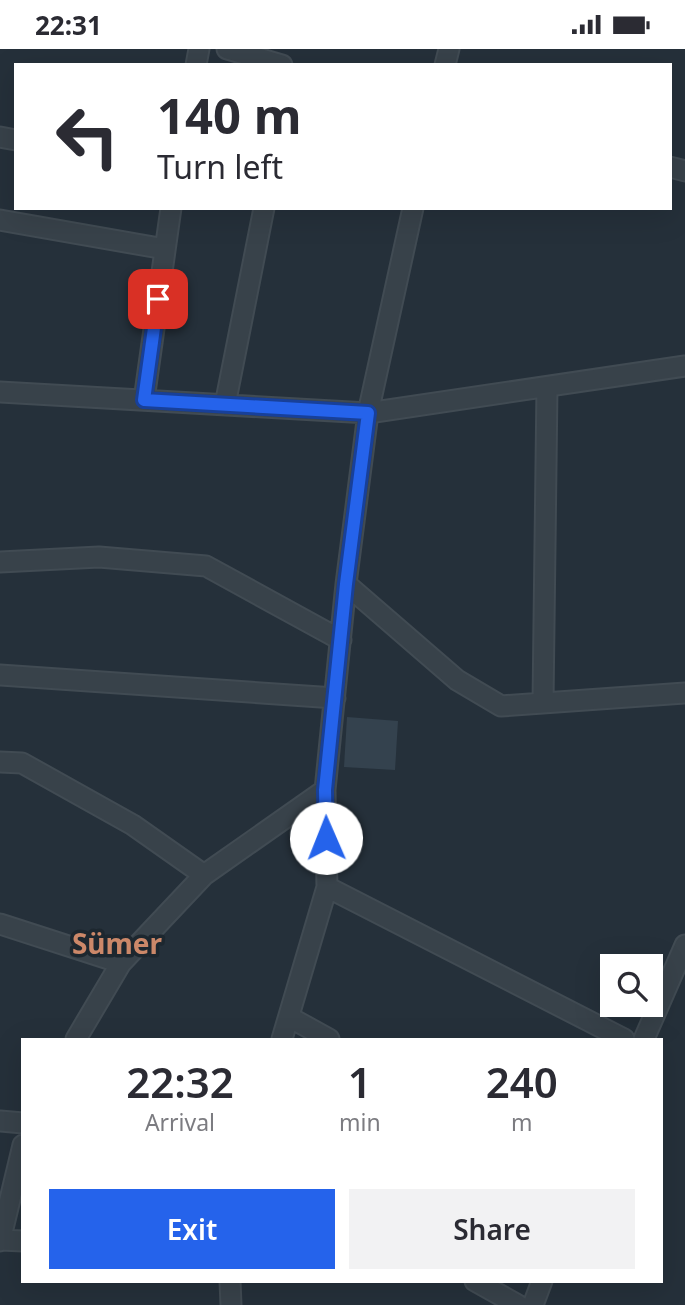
<!DOCTYPE html>
<meta charset="utf-8">
<style>
body{margin:0;font-family:"Noto Sans",sans-serif;background:#f2f2f3;color:#2b2b33;height:100vh;display:flex;flex-direction:column;font-size:26px;white-space:nowrap}
*{box-sizing:border-box;margin:0}
p{font-size:23px;color:#7c7c81}
.icon{flex:none;width:38px;height:38px;fill:none;stroke:currentColor;stroke-width:2;stroke-linecap:round;stroke-linejoin:round}
.map{position:relative;flex:1;overflow:hidden}
.panel{position:absolute;left:21px;top:989px;width:642px;height:245px;display:flex;flex-direction:column;background:#fff;border-radius:0px;box-shadow:0 7px 28px #0002}
.panel>*{flex:none}
.hud{position:absolute;left:14px;top:14px;width:658px;height:147px;border-radius:0px;box-shadow:0 7px 28px #0002;background:#fff;color:#2b2b33;overflow:hidden}
.buttons{position:absolute;left:600px;top:905px;display:grid;gap:14px}
.buttons a{display:grid;place-items:center;width:63px;height:63px;border-radius:0px;background:#fff;box-shadow:0 7px 28px #0002;font-size:35px}
.pin{position:absolute;display:grid;place-items:center;width:60px;height:60px;color:#fff;margin:-30px;border-radius:14px;box-shadow:0 4px 10px #0006}
.me{position:absolute;width:77px;margin:-38px;rotate:359deg;stroke-linejoin:round;filter:drop-shadow(0 0 5px #0008)}
.turn{display:flex;align-items:center;gap:24px;height:147px;padding:0 28px;font-size:32px}
.turn .icon{width:91px;height:91px;stroke-width:2.5}
.turn b{display:block;font-size:49px;line-height:60px}
.eta{display:flex;justify-content:space-evenly;align-items:center;height:119px;text-align:center}
.eta b{font-size:42px;font-weight:600;line-height:49px}
.primary-button{display:flex;gap:14px;margin-top:auto;padding:14px 28px}
.primary-button a{flex:1;height:80px;border-radius:0px;background:#2563eb;color:#fff;font-size:28px;font-weight:600;line-height:80px;text-align:center}
.primary-button a+a{background:#f2f2f3;color:#2b2b33}
.status{display:flex;justify-content:space-between;align-items:center;height:49px;padding:0 35px;background:#fff;direction:ltr}
.status svg{height:19px;fill:currentColor}
.map>svg:first-child{display:block}
.building{fill:#34424e}
.lines{fill:none;stroke-linecap:round;stroke-linejoin:round}
.street-casing{stroke:#414b53;stroke-width:23}
.street{stroke:#38424a;stroke-width:19}
.route-casing{stroke:#184099;stroke-width:18}
.route{stroke:#2563eb;stroke-width:12}
.labels{text-anchor:middle;stroke-width:7;stroke-linejoin:round;paint-order:stroke}
.district-label{font-size:28px;font-weight:bold;fill:#cc8869;stroke:#1d272f}
</style>
<div class="status"><b>22:31</b><svg viewBox="0 0 49 12"><path d="M0 12V9h3v3zM5 12V6h3v6zM10 12V3h3v9zM15 12V0h3v12zM26 1h20v11H26zM47 4h2v5h-2z"/></svg></div>
<div class="map">
<svg width="685" height="1256" viewBox="0 0 685 1256">
<rect width="100%" height="100%" fill="#25303a"/>
<path class="building" d="M347,668l51,4 -3,49 -51,-3z"/>
<g class="lines">
<g class="street-casing">
<path id="street" d="M227,0l55,16
M196,16l3,-16
M445,16l4,-16
M0,88l16,3
M670,118l15,4
M0,171l165,29
M0,343l368,21 317,-47
M144,351l27,-192
M225,356l39,-197
M0,513l99,-5 107,9 135,74
M346,535l111,96 44,26 184,-13
M0,626l335,23
M543,654l4,-316
M0,713l22,1 111,62 71,50
M327,838l297,152
M0,875l121,39
M289,968l40,22
M76,990l45,-76 83,-88 121,-85
M282,990l45,-152 -2,-97 21,-206 22,-171 45,-205
M644,990l41,-94
M0,1072l23,2
M1,1191l22,1
M0,1192l23,-96
M230,1232l1,24
M475,1232l43,24
M533,1256l9,-24"/>
</g>
<use href="#street" class="street"/>
</g>
<g class="lines">
<g class="route-casing">
<path id="route" d="M158,250l-14,101 224,13 -22,171 -21,206 1,48"/>
</g>
<use href="#route" class="route"/>
</g>
<g class="labels">
<g class="district-label">
<text x="117" y="905">Sümer</text>
</g>
</g>
</svg>
<div class="buttons">
<a><svg class="icon" aria-label="search" viewBox="0 0 24 24"><circle cx="10" cy="10" r="6"/><path d="M15 15l6 6"/></svg></a>
</div>
<div class="pin" style="left:158px;top:250px;background:#d93025"><svg class="icon" aria-label="arrive" viewBox="0 0 24 24"><path d="M6 21V4h12l-3 4 3 4H6"/></svg></div>
<svg class="me" style="left:326px;top:789px" viewBox="-20 -20 40 40"><circle r="19" fill="#fff"/><path d="M0-13L10 11 0 6-10 11z" fill="#2563eb"/></svg>
<div class="hud">
<div class="turn"><svg class="icon" aria-label="left" viewBox="0 0 24 24"><path d="M17 20v-9H6M10 6l-5 5 5 5"/></svg><div><b>140 m</b>Turn left</div></div>
</div>
<section class="panel">
<div class="eta">
<div><b>22:32</b><p>Arrival</p></div>
<div><b>1</b><p>min</p></div>
<div><b>240</b><p>m</p></div>
</div>
<div class="primary-button"><a>Exit</a><a>Share</a></div>
</section>
</div>
